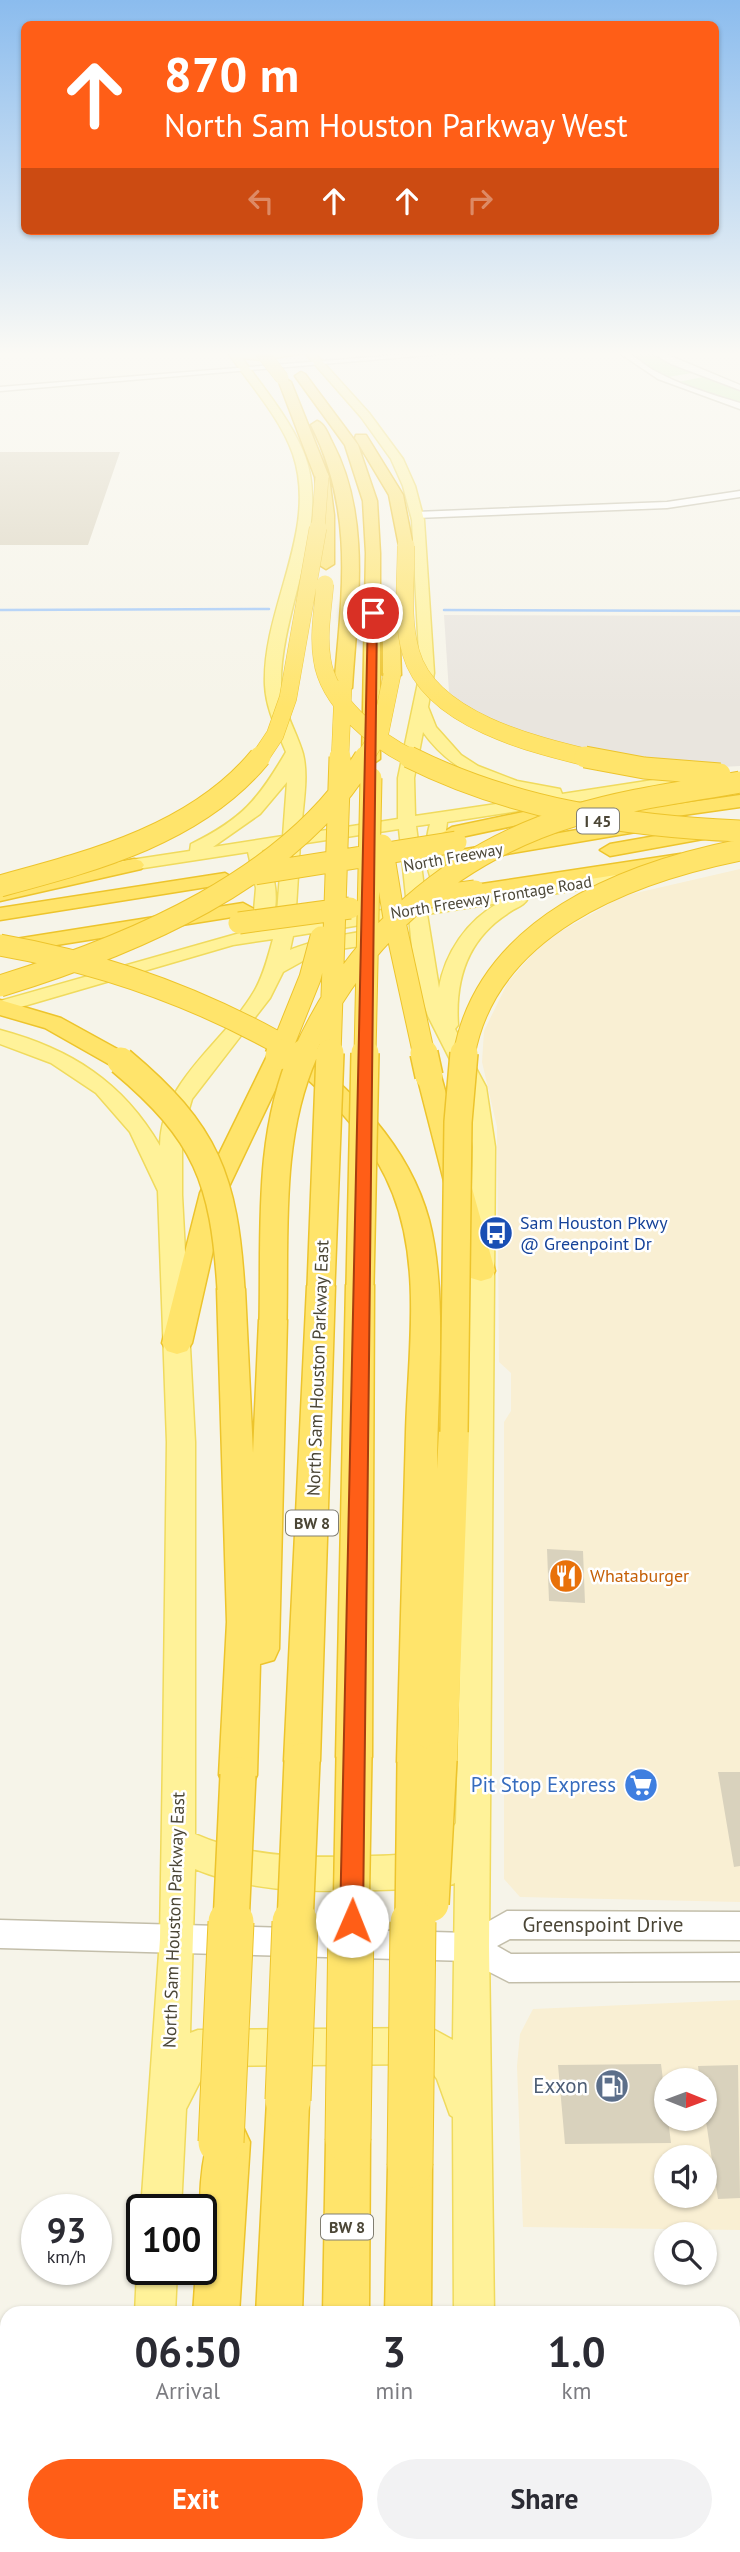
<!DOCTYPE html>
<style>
body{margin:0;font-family:"PT Sans",sans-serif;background:#f2f2f3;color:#2b2b33;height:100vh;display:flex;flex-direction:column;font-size:26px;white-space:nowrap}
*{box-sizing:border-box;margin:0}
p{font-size:23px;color:#7c7c81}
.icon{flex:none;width:38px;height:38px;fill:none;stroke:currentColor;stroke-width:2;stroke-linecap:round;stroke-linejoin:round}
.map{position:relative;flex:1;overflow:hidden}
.drawer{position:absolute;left:0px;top:2306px;width:740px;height:247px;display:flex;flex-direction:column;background:#fff;border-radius:21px 21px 0 0;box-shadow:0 2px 5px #0004}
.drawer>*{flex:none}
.hud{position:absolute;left:21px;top:21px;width:698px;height:214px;border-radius:10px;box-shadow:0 2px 5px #0004;background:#ff5e17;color:#fff;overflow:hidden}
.needle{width:46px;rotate:91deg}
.controls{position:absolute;left:654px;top:2068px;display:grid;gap:14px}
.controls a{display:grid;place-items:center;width:63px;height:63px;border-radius:50%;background:#fff;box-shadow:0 2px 5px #0004;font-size:35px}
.speed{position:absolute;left:21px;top:2194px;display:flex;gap:14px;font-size:35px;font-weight:700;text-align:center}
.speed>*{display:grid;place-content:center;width:91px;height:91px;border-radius:50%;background:#fff;box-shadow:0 2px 5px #0004;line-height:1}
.speed small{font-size:18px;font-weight:400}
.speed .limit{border:4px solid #111;border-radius:10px;background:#fff;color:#111}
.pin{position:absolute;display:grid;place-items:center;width:60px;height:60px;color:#fff;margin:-30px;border:4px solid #fff;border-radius:50%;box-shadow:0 2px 7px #0007}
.me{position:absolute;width:77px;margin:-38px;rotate:1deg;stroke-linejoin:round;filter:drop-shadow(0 0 5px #0008)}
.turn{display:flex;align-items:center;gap:24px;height:147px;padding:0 28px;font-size:32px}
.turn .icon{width:91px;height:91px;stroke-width:2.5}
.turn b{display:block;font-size:49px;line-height:60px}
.lanes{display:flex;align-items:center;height:66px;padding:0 28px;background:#0003;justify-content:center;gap:35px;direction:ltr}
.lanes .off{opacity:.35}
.eta{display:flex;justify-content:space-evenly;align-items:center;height:119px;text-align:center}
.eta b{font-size:42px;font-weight:700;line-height:49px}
.action{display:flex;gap:14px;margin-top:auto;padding:14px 28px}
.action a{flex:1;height:80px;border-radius:42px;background:#ff5e17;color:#fff;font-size:28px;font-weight:700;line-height:80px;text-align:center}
.action a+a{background:#f2f2f3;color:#2b2b33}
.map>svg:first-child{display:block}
.commercial{fill:#f9efd3;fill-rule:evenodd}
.industrial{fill:#e9e5de}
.green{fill:#c8eeae}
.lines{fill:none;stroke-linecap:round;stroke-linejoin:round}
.stream{stroke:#a0c7f8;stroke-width:2.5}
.building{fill:#d9d2bd}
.minor-casing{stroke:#c3beaa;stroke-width:3}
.major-casing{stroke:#f0da5d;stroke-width:3}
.highway-casing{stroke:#edc42c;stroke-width:3}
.minor{fill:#fff;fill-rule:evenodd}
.major{fill:#fff299;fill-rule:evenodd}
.highway{fill:#ffe46b;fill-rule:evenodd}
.highway-bridge-far5-casing{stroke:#edc42c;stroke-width:14;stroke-linecap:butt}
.highway-bridge-far4-casing{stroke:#edc42c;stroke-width:18;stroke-linecap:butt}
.highway-bridge-far3-casing{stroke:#edc42c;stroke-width:23;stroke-linecap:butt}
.highway-bridge-far2-casing{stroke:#edc42c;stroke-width:30;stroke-linecap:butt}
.highway-bridge-far1-casing{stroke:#edc42c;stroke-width:38;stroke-linecap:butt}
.highway-bridge-casing{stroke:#edc42c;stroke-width:47;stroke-linecap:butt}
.highway-bridge-far5{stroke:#ffe46b;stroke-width:13}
.highway-bridge-far4{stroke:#ffe46b;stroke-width:17}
.highway-bridge-far3{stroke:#ffe46b;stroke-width:21}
.highway-bridge-far2{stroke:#ffe46b;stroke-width:27}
.highway-bridge-far1{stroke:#ffe46b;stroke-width:35}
.highway-bridge{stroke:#ffe46b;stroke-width:45}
.route{fill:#ff5e17;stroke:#a63d0f;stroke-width:2}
.labels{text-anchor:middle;stroke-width:5;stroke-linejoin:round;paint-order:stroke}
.shield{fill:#fff;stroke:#817e72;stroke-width:2}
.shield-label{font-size:16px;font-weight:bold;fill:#4b4636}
.far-street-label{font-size:16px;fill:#4b4636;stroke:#fff}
.transit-label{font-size:18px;fill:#164399;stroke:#fff;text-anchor:start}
.street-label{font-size:18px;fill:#4b4636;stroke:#fff}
.food-label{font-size:18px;fill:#c56008;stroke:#fff;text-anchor:start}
.near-shop-label{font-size:21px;fill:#366cbe;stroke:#fff;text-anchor:end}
.near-street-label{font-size:21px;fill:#4b4636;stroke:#fff}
.near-service-label{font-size:21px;fill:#4e5e75;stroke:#fff;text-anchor:end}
</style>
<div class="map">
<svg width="740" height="2552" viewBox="0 0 740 2552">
<rect width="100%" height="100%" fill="#f6f4e9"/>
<path class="commercial" d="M740,869v1033l-220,-5 -16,-18v-457l7,-11v-38l-12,-11 -2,-235 -15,-65 2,-31 24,-49 36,-41 79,-45z
M740,2000v230l-217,-3 -6,-161 3,-32 13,-25zM667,2081h38v38h-38zM667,2158h38v38h-38z"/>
<path class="industrial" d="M444,615l296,1v150l-56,3 -151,-29 -65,-32 -19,-16z"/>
<path class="green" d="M623,350h22l47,23 -24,4 -23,-11z
M703,377l37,13v14l-62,-22z"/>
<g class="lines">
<path class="stream" d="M0,610l269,-1
M444,610l296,1"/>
</g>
<path class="building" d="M0,452h120l-32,93h-88z
M547,1549l36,2 2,52 -36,-2z
M718,1772h22v94l-6,1z
M661,2064l10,79 -106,1 -7,-79z
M738,2065l2,133 -22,1 -13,-84v-34h-5l-2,-15z"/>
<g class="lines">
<g class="minor-casing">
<path id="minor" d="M461,350h28l-489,41v-4z
M615,350c13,-1 26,13 38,20 27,15 57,24 87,33v6l-82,-30z
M647,350h9l84,35v5l-69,-26z
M740,491v6l-73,11 -251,10 -5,-3 5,-3 251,-10z
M507,1911l233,1v28l-230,-1 -13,7 14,8 229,-1v28l-231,1 -41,-21 -468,-13v-28l468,13z"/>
</g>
<g class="major-casing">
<path id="major" d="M226,350l36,4 50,-4 57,63 34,46 12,27 9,34 10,153 -6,34 8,20 25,28 17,11 39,15 43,8 2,5 150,-23 8,5 -8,5 -265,41c-2,17 -6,43 3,60 3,8 12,8 15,15l177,-28 9,5 -9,5 -114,19c-3,8 -14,10 -21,16 -40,26 -52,66 -49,111l-3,4 31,58 9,60 -6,800 5,367h-40l-1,-197 -3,-2 -13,-36 -11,-15 -218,2 -22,43 -5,101h-40l19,-271 3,-182 4,-315 -9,-251 -28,-59 -34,-39 -45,-30 -51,-19v-14c71,19 123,52 160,116 1,-67 64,-102 95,-156 9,-16 13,-33 18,-51l-40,6 -233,68v-12l240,-68 13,-11 3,-34 -8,-36 -137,21 -9,-5 9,-5 79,-12 1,-7c51,-25 67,-44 95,-92 -9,-22 -20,-43 -21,-67 -3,-77 54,-154 28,-231 -13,-37 -45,-72 -67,-104zM305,353l56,64 30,42 12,27 9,34 8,153 -22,105v41l-97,15c1,-25 8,-56 2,-80 -7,-25 -22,-45 -22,-71 -1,-72 52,-163 22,-232 -14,-33 -40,-64 -61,-93l20,2zM423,732c29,41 73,57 121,65l-129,19 -1,-38zM287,782l-4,54 -70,11 47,-33zM430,824c-7,24 -6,63 19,75l-23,4 -10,-77zM399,829l8,77 -112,18 5,-80zM282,847l-6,80 -7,1c12,-22 7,-58 -7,-78zM499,903c-32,17 -54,50 -60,85l-12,-74zM409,917l6,61 13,38 36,71 9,60 -17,676 -21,31c-78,1 -166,13 -240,-20v-392l-13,-247v-62l10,-34 78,-101 13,-26 36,-20 69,-10 10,-6c-12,-15 -91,6 -108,14l3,-14zM195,1869c77,32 167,20 249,19l11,-5 -2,157 -22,-12 -233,2 -8,3z
M142,2258v12h35l-2,44h-40l2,-44z
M116,2546h44l-1,6h-44z
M457,2546h44v6h-44z"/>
</g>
<g class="highway-casing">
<path id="highway" d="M301,372l4,2 53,71 19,56 3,52v206l-9,6 -9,-6 4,-206 -3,-52 -18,-56 -50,-69z
M285,378l6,4 38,95 5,38v49l-8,5 -8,-5 2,-49 -5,-38 -36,-95z
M317,421c8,3 11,13 15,21 40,75 25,165 20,246l-9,5 -9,-5c8,-94 21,-176 -23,-263z
M356,435h10l37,60 10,51 -2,3 -5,1 -7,-4 -10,-51 -34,-57z
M391,613l8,5 2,57 -9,5 -9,-5v-57z
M740,795v12l-99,14 5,5 -10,6 -176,30 -10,-6 10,-6 152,-26 -7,-5 10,-6z
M576,801l10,6 -3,4 -131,28 -10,-6 10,-6z
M718,825l7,2 3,4 -3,4 -115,21 -10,-6 10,-6z
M680,854l7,2 3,4 -3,4 -212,33 -11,-6 11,-6z
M134,859l7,2 3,4 -3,4 -141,32v-12z
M225,873l10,6 -3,4 -232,37v-12z
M243,903l11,6 -3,5 -251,40v-12l3,-1z
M0,1000l61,18 69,38 3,5 -3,5h-18l-67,-38 -45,-13z
M283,1040l8,3c60,45 118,102 138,177 19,73 8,173 8,249l2,-37 4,-9 11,-4 11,4 4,9 -12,328 -5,13 -13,5 -11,-4 -13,6 -13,-5 -5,-13c3,-110 6,-220 9,-330 2,-77 16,-164 -13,-238 -20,-52 -62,-97 -105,-131l-62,130 -34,150 -5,8 -10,3 -10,-3 -5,-8 38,-150 71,-145 4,-5z
M429,1068l9,2 3,6 54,195 -4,7 -10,3 -10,-3 -4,-7 -50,-195 3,-6z
M360,1274l10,4 4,7 -2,472 -5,13 -13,5 -13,-5 -5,-13 10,-472 4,-7z
M321,1275l10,4 4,7 -15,475 -5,13 -13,5 -13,-5 -5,-13 23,-475 4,-7z
M231,1278l10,4 4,7 8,164 6,-133 4,-8 10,-3 10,3 4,8 -8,329 -5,11 -14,4 -3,111 -6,13 -13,5 -13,-5 -6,-13 8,-153 -10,-333 4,-7z
M288,2079l15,6 6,15 -7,214h-46l11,-214 6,-15z
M348,2118l15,7 7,15 -1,174h-46l3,-174 7,-15z
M228,2120l15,7 7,15 -11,172h-46l3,-44h5c0,-46 -6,-101 12,-143z
M410,2143l16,6 6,16 -1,149h-46l3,-149 6,-16z
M178,2546h50l1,6h-52z
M241,2546h51v6h-52z
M318,2546h50l1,6h-52z
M380,2546h50l1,6h-52z"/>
</g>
<use href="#minor" class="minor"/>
<use href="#major" class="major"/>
<use href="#highway" class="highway"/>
<g class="highway-bridge-far5-casing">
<path id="highway-bridge-far5" d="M261,351l21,27
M318,529l4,-52"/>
</g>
<g class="highway-bridge-far4-casing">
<path id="highway-bridge-far4" d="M406,546c0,35 -5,73 5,107 19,67 123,92 182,106
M325,584c-2,25 -7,50 -3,75 6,44 54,82 91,100
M259,759l16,-24 13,-37 30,-170
M340,759l3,-71
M364,759l16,-26 12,-58"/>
</g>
<g class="highway-bridge-far3-casing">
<path id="highway-bridge-far3" d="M409,757c104,52 216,69 331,74
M585,757l59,11 76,6
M382,845l12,73 30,137
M255,874l201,-32
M0,886c93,-25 197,-52 260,-129
M422,898l53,-7
M239,923l111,-15
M0,945c97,17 187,48 273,95
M0,986c130,-40 292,-106 365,-229
M279,1055l31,-77 11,-41
M303,1055c51,-116 148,-202 270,-239 54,-17 111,-24 167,-34
M330,1055l10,-298
M365,1055l6,-277
M464,1055c23,-129 162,-182 276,-205"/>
</g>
<g class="highway-bridge-far2-casing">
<path id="highway-bridge-far2" d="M424,1053l5,23
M279,1056l1,-3
M121,1061c86,72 103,118 110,228
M360,1285l5,-232
M321,1286l9,-233
M273,1320c2,-89 -6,-183 31,-267
M454,1432l4,-310 6,-69"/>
</g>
<g class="highway-bridge-far1-casing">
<path id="highway-bridge-far1" d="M431,1904l8,-144
M231,1924l7,-149
M295,1924l7,-163
M351,1924l3,-167
M413,1924l2,-162"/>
</g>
<g class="highway-bridge-casing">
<path id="highway-bridge" d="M288,2100l7,-178
M348,2140l3,-218
M221,2142l10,-220
M410,2165l3,-243"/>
</g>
<use href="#highway-bridge-far5" class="highway-bridge-far5"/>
<use href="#highway-bridge-far4" class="highway-bridge-far4"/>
<use href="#highway-bridge-far3" class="highway-bridge-far3"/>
<use href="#highway-bridge-far2" class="highway-bridge-far2"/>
<use href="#highway-bridge-far1" class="highway-bridge-far1"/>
<use href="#highway-bridge" class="highway-bridge"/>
</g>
<linearGradient id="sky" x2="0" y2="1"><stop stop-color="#8bbcee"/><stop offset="0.5" stop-color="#fbfaf5"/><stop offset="1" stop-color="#fbfaf5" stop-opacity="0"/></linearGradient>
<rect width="740" height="707" fill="url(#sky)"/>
<path class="route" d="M373,610l4,3 -14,1308 -3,8 -8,4 -8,-4 -4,-8 28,-1308z"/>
<defs>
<g id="bus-disc" transform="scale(1.75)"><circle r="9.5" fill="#1a4fb4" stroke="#fff"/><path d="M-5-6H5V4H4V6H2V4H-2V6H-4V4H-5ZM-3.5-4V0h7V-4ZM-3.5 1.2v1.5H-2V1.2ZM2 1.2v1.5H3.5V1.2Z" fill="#fff"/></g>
<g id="restaurant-disc" transform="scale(1.75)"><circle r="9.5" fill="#e8710a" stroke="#fff"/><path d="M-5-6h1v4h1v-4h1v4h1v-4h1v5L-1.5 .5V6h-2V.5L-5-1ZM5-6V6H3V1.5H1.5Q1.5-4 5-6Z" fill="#fff"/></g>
<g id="supermarket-disc" transform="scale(1.75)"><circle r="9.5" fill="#3f7fe0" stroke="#fff"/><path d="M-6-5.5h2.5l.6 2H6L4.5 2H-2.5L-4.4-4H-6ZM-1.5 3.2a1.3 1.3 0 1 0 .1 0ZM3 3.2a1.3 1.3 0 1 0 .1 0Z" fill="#fff"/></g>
<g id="fuel-disc" transform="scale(1.75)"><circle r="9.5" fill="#5c6f8a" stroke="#fff"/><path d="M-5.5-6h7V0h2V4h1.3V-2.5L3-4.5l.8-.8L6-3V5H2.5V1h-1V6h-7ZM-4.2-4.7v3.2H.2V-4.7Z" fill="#fff"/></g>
</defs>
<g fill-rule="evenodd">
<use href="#bus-disc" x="496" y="1233"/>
<use href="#restaurant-disc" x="566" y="1576"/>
<use href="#supermarket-disc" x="641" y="1785"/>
<use href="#fuel-disc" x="612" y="2086"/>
</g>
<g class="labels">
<g class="shield">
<rect x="577" y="808.5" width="42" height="25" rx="5"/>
<rect x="286" y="1510.5" width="52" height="25" rx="5"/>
<rect x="321" y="2214.5" width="52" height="25" rx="5"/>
</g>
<g class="shield-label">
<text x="598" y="827">I 45</text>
<text x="312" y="1529">BW 8</text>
<text x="347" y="2233">BW 8</text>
</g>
<g class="far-street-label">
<text transform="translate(453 857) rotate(-10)" y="6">North Freeway</text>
<text transform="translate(491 897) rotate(-9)" y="6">North Freeway Frontage Road</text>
</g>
<g class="transit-label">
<text x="520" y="1229">Sam Houston Pkwy<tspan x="520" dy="21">@ Greenpoint Dr</tspan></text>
</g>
<g class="street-label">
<text transform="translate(318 1368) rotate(-88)" y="6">North Sam Houston Parkway East</text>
<text transform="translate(174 1920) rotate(-88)" y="6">North Sam Houston Parkway East</text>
</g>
<g class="food-label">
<text x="590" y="1582">Whataburger</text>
</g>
<g class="near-shop-label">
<text x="616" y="1792">Pit Stop Express</text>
</g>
<g class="near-street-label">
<text x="603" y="1932">Greenspoint Drive</text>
</g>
<g class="near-service-label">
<text x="588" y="2093">Exxon</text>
</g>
</g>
</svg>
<div class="controls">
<a><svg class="needle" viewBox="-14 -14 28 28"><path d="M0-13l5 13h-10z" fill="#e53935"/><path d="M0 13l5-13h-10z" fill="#7c7c81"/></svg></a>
<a><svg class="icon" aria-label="sound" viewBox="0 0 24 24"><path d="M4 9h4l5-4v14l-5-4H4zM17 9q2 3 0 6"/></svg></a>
<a><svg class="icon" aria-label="search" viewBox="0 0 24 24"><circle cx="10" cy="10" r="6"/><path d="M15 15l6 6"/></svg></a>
</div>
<div class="speed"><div>93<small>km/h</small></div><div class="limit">100</div></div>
<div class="pin" style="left:373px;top:613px;background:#d93025"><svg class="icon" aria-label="arrive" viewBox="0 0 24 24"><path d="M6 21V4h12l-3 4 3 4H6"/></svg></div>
<svg class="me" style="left:352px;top:1921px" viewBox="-20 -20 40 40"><circle r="19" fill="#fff"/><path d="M0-13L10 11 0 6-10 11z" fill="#ff5e17"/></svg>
<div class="hud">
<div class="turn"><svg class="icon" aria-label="ahead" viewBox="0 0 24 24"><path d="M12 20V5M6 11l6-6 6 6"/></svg><div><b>870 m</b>North Sam Houston Parkway West</div></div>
<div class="lanes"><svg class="icon off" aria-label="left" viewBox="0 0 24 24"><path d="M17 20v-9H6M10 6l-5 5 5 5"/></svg><svg class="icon" aria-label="ahead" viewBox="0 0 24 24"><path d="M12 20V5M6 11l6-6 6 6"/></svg><svg class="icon" aria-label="ahead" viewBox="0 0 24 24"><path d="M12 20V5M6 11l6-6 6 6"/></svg><svg class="icon off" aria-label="right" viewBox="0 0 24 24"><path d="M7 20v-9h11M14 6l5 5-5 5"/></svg></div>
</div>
<section class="drawer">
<div class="eta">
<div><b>06:50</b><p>Arrival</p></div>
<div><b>3</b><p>min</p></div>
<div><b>1.0</b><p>km</p></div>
</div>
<div class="action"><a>Exit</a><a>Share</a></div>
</section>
</div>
